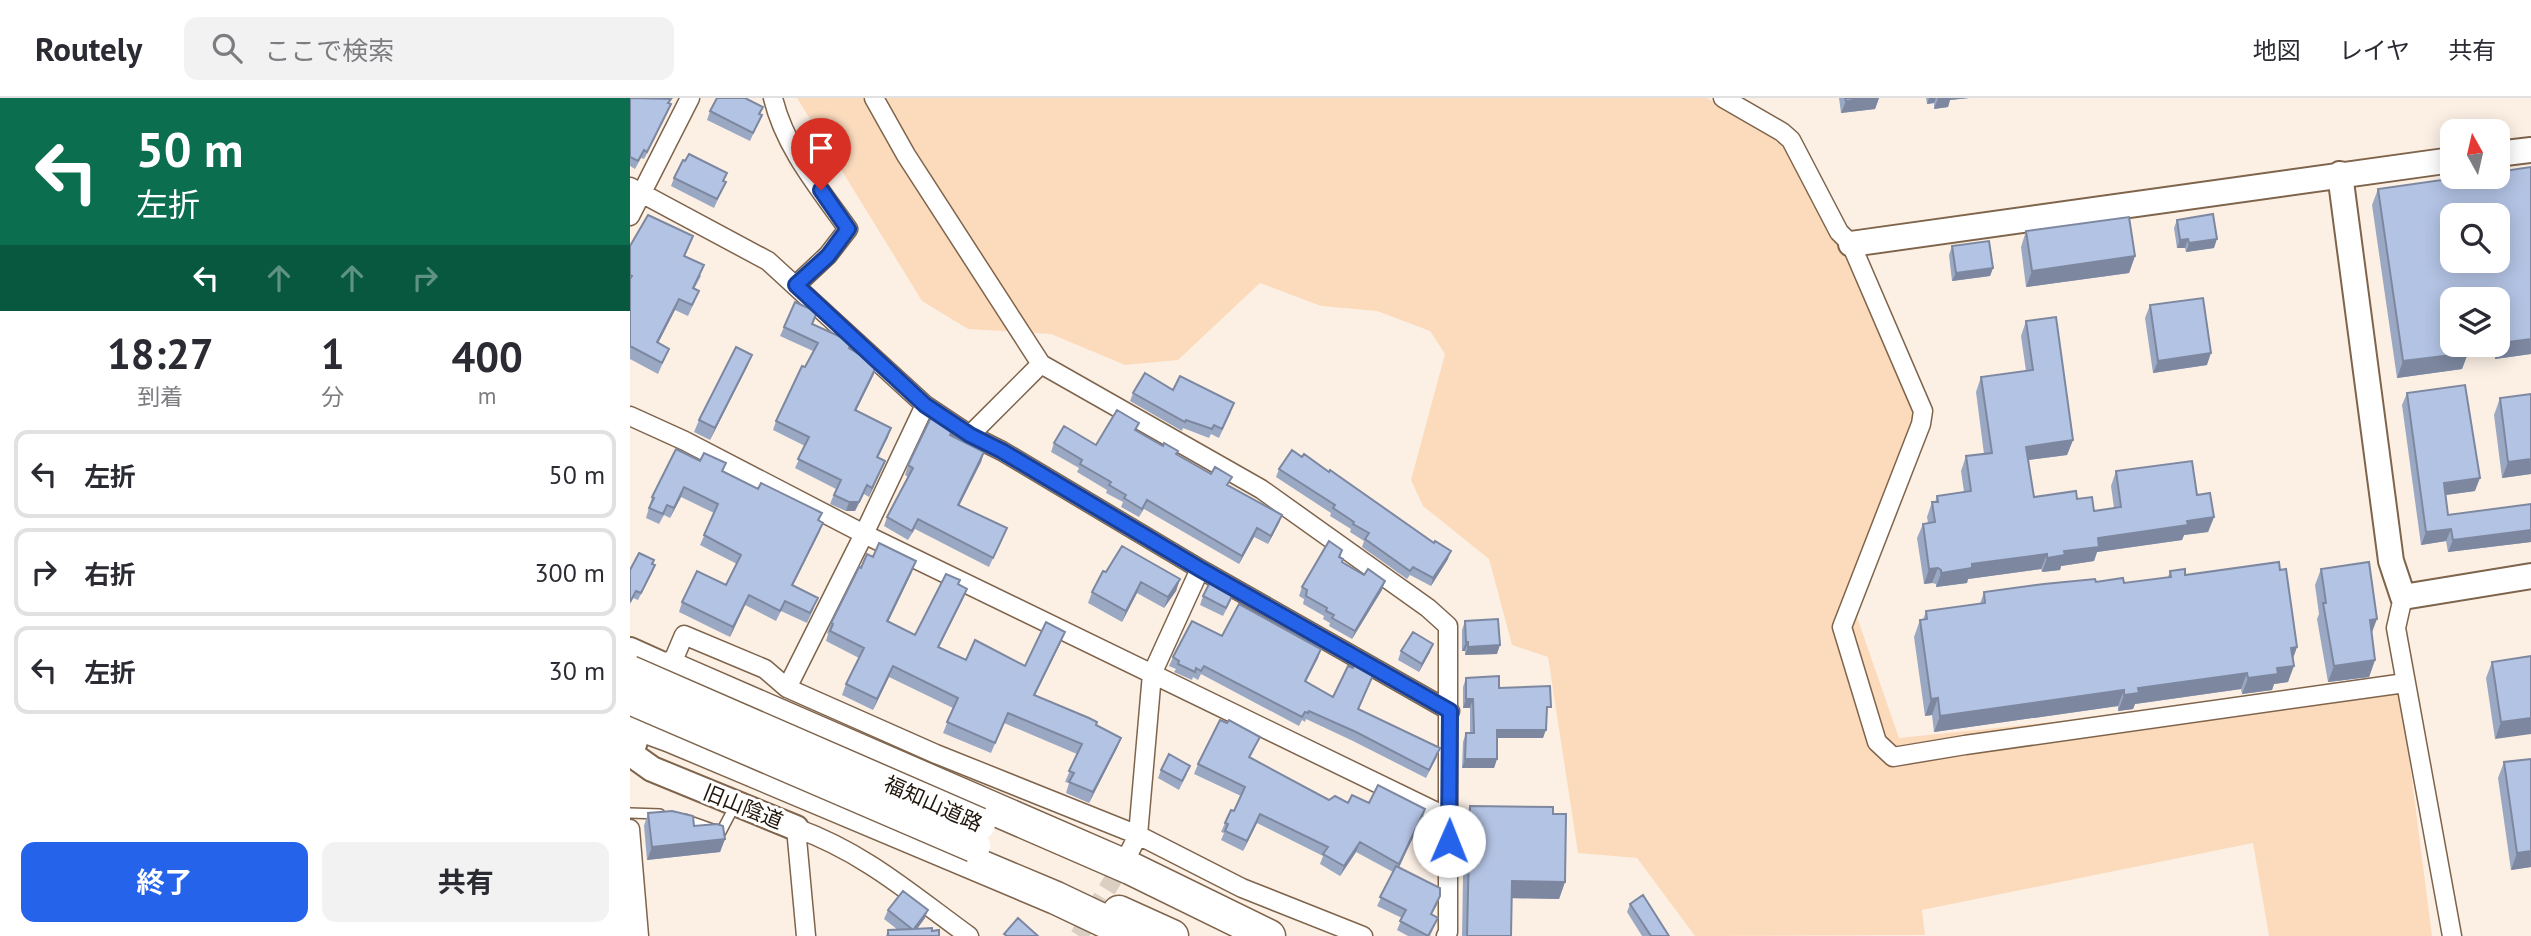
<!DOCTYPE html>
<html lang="ja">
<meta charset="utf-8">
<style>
body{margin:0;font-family:"PT Sans","Noto Sans JP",sans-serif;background:#f2f2f3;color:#2b2b33;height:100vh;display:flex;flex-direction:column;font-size:26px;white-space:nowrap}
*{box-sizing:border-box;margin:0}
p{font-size:23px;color:#7c7c81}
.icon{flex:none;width:38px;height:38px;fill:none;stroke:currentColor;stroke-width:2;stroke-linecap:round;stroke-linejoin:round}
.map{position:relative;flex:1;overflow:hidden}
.side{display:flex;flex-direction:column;background:#fff;width:630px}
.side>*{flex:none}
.hud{background:#0b6e4f;color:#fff;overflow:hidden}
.needle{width:46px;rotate:352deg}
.controls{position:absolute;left:1810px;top:21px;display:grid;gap:14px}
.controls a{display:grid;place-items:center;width:70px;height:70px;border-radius:14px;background:#fff;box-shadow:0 4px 18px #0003;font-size:35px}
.pin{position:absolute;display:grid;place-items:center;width:60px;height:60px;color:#fff;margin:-72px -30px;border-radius:50% 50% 50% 0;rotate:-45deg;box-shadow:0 0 7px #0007}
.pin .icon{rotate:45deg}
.me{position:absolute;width:77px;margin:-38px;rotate:1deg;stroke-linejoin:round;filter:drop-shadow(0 0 5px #0008)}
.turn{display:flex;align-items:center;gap:24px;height:147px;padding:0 21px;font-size:32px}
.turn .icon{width:91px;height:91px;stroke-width:2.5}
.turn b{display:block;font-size:49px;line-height:60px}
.lanes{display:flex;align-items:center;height:66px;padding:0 21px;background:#0003;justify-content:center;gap:35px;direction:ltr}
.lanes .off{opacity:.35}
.eta{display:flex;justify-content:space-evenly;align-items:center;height:119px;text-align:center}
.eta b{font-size:42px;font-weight:700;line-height:49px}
.primary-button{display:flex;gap:14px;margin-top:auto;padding:14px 21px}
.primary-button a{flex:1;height:80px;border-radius:14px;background:#2563eb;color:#fff;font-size:28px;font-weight:700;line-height:80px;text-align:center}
.primary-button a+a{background:#f2f2f3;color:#2b2b33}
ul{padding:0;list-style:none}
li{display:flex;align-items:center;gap:21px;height:88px;margin:0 14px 10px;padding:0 7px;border:4px solid #e1e1e2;border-radius:14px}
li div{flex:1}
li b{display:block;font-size:26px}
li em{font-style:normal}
header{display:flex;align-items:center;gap:42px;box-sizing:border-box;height:98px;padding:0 35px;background:#fff;border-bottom:2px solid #e1e1e2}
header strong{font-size:33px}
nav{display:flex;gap:38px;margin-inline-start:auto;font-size:24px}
.search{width:490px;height:63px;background:#f2f2f3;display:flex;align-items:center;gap:18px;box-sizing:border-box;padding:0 24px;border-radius:14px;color:#7c7c81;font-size:26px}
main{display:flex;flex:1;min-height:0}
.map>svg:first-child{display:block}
.green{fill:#fcdbbd}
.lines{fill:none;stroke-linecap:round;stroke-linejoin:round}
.street-tunnel{stroke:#dbcfc4;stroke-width:18;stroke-dasharray:18 9;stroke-linecap:butt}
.lane-casing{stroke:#7f644c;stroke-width:12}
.street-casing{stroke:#7f644c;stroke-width:21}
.secondary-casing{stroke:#7f644c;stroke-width:28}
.highway-casing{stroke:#7f644c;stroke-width:35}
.lane{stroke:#fff;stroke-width:9}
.street{stroke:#fff;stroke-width:18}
.secondary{stroke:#fff;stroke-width:24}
.highway{stroke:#fff;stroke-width:32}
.highway-bridge-casing{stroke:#7f644c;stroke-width:35;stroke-linecap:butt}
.highway-bridge{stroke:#fff;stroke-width:32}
.wall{fill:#9aa8c4;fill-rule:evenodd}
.shaded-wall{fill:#7d88a0}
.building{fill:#b3c3e4;stroke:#7d88a0;stroke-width:2;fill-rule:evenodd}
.route-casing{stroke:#184099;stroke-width:18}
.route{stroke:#2563eb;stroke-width:12}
.labels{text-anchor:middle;stroke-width:6;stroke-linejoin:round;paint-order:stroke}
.street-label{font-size:21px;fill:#20150b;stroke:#fff}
</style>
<header>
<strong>Routely</strong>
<div class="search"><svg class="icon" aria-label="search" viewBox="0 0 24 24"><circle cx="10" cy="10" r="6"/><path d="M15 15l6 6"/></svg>ここで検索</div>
<nav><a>地図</a><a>レイヤ</a><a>共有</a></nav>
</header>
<main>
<section class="side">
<div class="hud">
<div class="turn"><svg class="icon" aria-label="left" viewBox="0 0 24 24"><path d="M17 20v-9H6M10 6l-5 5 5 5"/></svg><div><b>50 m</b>左折</div></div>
<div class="lanes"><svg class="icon" aria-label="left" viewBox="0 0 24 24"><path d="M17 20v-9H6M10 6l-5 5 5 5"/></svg><svg class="icon off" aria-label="ahead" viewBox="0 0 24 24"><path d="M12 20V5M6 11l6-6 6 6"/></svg><svg class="icon off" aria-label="ahead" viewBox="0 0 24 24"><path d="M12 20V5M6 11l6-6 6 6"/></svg><svg class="icon off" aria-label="right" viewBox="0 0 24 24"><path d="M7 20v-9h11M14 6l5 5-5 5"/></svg></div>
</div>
<div class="eta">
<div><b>18:27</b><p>到着</p></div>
<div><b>1</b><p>分</p></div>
<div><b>400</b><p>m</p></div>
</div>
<ul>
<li><svg class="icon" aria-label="left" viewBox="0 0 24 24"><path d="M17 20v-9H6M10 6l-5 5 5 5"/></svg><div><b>左折</b></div><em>50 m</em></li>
<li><svg class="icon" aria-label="right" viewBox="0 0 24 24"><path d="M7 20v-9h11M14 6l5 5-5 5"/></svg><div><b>右折</b></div><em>300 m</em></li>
<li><svg class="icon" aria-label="left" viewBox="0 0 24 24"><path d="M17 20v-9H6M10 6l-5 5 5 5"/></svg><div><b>左折</b></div><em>30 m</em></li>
</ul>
<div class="primary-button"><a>終了</a><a>共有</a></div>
</section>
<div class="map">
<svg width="1901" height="838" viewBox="0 0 1901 838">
<rect width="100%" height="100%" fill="#fcf0e5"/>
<path class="green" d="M167,0h910l86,51 124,253 -60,215 42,121 501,-52 32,250h-163l-16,-93 -331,67 3,25 -230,1 -58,-78 -59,-5 -30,-196 -36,-12 -23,-86 -66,-53 -12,-26 34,-126 -15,-23 -53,-20 -56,-5 -61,-23 -82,77 -53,5 -74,-31 -83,-5 -46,-28z"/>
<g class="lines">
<path class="street-tunnel" d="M449,838l47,-78"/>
<g class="lane-casing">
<path id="lane" d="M0,715l30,1
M54,721l37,13 14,-27"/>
</g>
<g class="street-casing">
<path id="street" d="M143,0c12,50 46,90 75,131l-20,26 -32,30
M244,0l32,57 135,209 -71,71
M1093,0l59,34 9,8 48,92 12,12 72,167 -2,13 -79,203 35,115 16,15 72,-12 440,-62
M0,89l138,74 157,144 45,30 32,16 198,118 250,142
M0,118l60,-118
M411,266l220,125 167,119 20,18v306l-2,4
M295,307l-61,129 -77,154 149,66 202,81 104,53 121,48
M0,318l55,25 179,93 585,284
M1773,499l-7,31 56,308
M40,570l14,-33 81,34 22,19
M0,731l9,107
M499,755l9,-18 14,-161 48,-105
M176,838l-10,-108c69,25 115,66 173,108"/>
</g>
<g class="secondary-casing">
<path id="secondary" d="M1867,56l34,-4
M1710,76l51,387 12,36 128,-21
M1221,146l601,-84
M0,552l40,18 -30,57 -9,29 21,15 144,59"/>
</g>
<g class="highway-casing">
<path id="highway" d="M40,570l460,200 139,68
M0,623l41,15 385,162 80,38
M489,814l53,24"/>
</g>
<use href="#lane" class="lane"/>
<use href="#street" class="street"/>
<use href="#secondary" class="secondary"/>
<use href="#highway" class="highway"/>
<g class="highway-bridge-casing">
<path id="highway-bridge" d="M0,574l349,152
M0,600l344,148"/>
</g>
<use href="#highway-bridge" class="highway-bridge"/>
</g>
<path class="wall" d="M0,0l39,5 -1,8 -24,48 -3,-1 -6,11 -5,-3z
M1209,0h40l-4,11 -34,4z
M1296,0h43l-19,2 -2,7 -14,2v-6l-7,1z
M80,13l50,4h2l-12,26 -43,-21z
M55,63l41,21 -12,26 -43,-22 3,-8z
M1901,69v187l-36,5 -2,-14h4v-46h-45v46h15l1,8 -6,16 -65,9 -25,-173 6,-16 85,-12h34v-5zM1822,117h45v46h-45z
M1547,122l37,28 -28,4 -1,-4h-8l-3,-20z
M1396,133l109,25 -6,17 -103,14 -5,-40z
M0,148l59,1 -4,9 16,20 -7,13 1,12 -7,15 -13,-6 -17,33 11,6 -11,25 -28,-15z
M1322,148l41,22 -3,8 -38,5 -3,-26z
M1520,207l57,60 -54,8 -8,-55z
M1396,223l47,119 -6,15 -39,5 6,37 43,2 17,12 20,-3 -3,-22 5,-15 81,24 17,22 -6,15 -24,3 -2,5 -85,12 -3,9 -33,5 -1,4 -18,2 -1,-3 -73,10 -1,4 -31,4v-3l-4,-1 -8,1 -7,-46 6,-14 5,-1 -1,-6 5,-15h3l2,-6 27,-4 -3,-21 5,-15 18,-2 -8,-62 5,-15 45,-6 -5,-35z
M183,226l39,18 -2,6 27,17 -3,9 -18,36 32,27 -10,21 3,12 -12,27 -5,-3 -9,17h-9l-16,-7 6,-15 -41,-21 10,-22 -32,-16 3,-9 37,-70 -33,-15 4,-9z
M122,257l-5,12 -37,73 -16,-8 5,-12z
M543,292l58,22 -12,26 -8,-4 -2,4 -26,-10 -1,3 -52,-30 3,-8z
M1777,295l68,98 -30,4 3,20 83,-11v38l-83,10 -2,-11 -25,4 -19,-140z
M1901,296v80l-29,4 -8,-63 6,-17z
M506,333l27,15 15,5 -2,4 52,31 54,29 -3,8 -11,21 -14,-7 -15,27 -95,-55 -5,8 -18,-10 2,-5 -17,-9 1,-3 -30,-18 2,-4 -28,-16 3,-9 42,2z
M321,338l33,16 -3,10 -22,43 48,23 -18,39 -74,-38 -7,11 -24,-14 3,-9 21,-40 -3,-2 3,-10z
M672,359l146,102 -17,27 -21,-11 -3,4 -45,-32 2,-6 -14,-9 1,-3 -21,-13 1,-3 -55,-36 3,-8z
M70,363l26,2 -3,8 35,18 64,24 -3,8 4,2 -4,10 -26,52 21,23 -7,15 -26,-12 -5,10 -31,-16 -15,32 -51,-25 3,-10 44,-17 11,-21 -37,-19 14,-32 -33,-16 -11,21 -6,-3 -5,9 -13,-6 6,-21z
M243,459l39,15 -24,50 27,13 43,-51 5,15 -24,48 27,13 59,6 36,-24 -26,53 86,43 -4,10 -28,55 -23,-10 3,-10 -4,-1 12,-28 -73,-31 -13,30 -48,-20 10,-25 -64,-31 -16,33 -31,-15 4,-11 13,-26 -33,-17 2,-7 -1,-1 4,-10 30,-55z
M710,459l2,5 40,28 -30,49 -23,-13 1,-3 -7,-4 1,-3 -21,-12 1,-5 -5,-3 3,-9z
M22,466l3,1 -3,8 -14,27 -5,-2 -3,6v-34z
M1691,471l51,65 3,26 -6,17 -41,5 -11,-63 2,-5 -4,-29z
M1650,472l17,77 -4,12 -5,23 -14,2 -2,6 -30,4 -1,-5 -106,15 -2,5 -15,2v-5l-184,26 -2,-17 -7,1 -11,-79 6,-17h3l3,-9 54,-7 4,-12 112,-10 28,1 44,-6 2,-6 15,4z
M476,474l74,7 -4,12 -12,17 -27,-15 -15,29 -34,-19 4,-11z
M573,498l28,4 -8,16 -23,-11z
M835,523l32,33 -32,1v-4h-3v-21z
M592,538l96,22 -12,24 27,15 37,-15 -12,27 79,48 -11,21 -73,-37 -47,-22 -1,3 -3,-2 -3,6 -98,-52 -3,6 -5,-3 -1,3 -18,-8 2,-3 -7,-3 4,-9z
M771,553l29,1 -11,20 -21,-12z
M1901,558l-36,83 -9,-61 6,-16z
M836,580l33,10 48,28 -4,22h-46v21l-3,9h-32l1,-26 3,-9h4v-25h-7v-21z
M630,639l-10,21 79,42 19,3h21l56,6 -26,59 38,37 -5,9 6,4 -8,18h-22l-11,-6 5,-12 -25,-12 16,-34 -37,-20 -16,24 -20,-12 3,-8 -66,-33 -14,28 -22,-11 3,-7 -3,-1 4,-9 9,-12 7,-15 -47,-22 4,-10z
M1901,661v108l-20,3 -13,-92 6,-16z
M531,672l26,4 -8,16 -21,-12z
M840,708l83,8 12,68 -6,17 -47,-1 -1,38h-49l2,-114z
M18,715l46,13 31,13 -5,13 -73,8 -3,-34z
M1000,806l39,32h-27l-15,-24z
M258,812l37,8 -8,10 15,3 7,5h-53l2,-6h10l-14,-11z"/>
<path class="shaded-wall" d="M1237,0h12l-4,11 -34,4 5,-12z
M1299,0h7l-2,5 -7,1z
M1308,0h31l-19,2 -2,7 -14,2z
M41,6l-3,7 -24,48 3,-7z
M1558,141l-3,9h-8l3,-8z
M1587,141l-3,9 -28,4 3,-9z
M1505,158l-6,17 -103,14 6,-16z
M1363,170l-3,8 -38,5 4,-8z
M49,201l-4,11 -22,43 4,-11z
M1901,241v15l-36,5 6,-16z
M1581,255l-4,12 -54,8 5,-12z
M1838,255l-6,16 -65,9 6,-17z
M122,257l-5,12 -37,73 5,-12z
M247,267l-3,9 -22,45 3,-9z
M261,330l-3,9 -15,29 4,-9z
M1443,342l-6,15 -46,6 5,-14z
M354,354l-3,10 -26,52 3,-9z
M1901,361v15l-29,4 6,-16z
M255,363l-16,36 3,-9z
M1850,380l-5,13 -36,5 5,-13z
M237,387l-12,26h-9l3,-9z
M54,389l-3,10 -11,21 4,-10z
M652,417l-3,8 -11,21 3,-8z
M1584,419l-6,15 -24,3 -2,5 -85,12 -3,9 -33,5 -1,4 -18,2 5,-14 51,-20 89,-17z
M193,425l-4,10 -30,60 4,-10z
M627,430l-3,9 -15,27 3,-8z
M1821,431l-5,12 -25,4 5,-13z
M1901,432v12l-83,10 5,-12z
M821,453l-3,8 -17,27 2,-8z
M1417,456l-6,15 -73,10 -1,4 -31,4 5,-14 31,-9z
M286,463l-4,11 -29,60 4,-11z
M1308,470l-6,15 -8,1 5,-15z
M550,481l-4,12 -12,17 4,-11z
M755,483l-3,9 -30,49 3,-8z
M511,484l-4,11 -15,29 4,-11z
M337,491l-4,10 -29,58 4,-10z
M119,497l-4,10 -15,32 3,-10z
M1747,521l-6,16 -1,-15z
M435,534l-4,10 -31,63 4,-10z
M836,544h2l-3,9h-3z
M803,546l-3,8 -11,20 3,-8z
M870,547l-3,9 -32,1 3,-8z
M1667,549l-6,16v-15z
M691,551l-3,9 -17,32 4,-9z
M1745,562l-6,17 -41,5 6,-16z
M263,568l-4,11 -16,33 4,-11z
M1664,568l-6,16 -14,2 -2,6 -30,4 6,-16 29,-10z
M1617,575l-6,16 -106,15 -2,5 -15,2 6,-16 14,-7z
M1494,592l-6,16 -184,26 6,-16z
M1308,600l-6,17 -7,1 6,-17z
M836,601h7l-3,9h-7z
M1901,620v16l-36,5 6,-17z
M867,632h49l-3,8h-49z
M491,640l-4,10 -28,55 4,-11z
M835,661h32l-3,9h-32z
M795,711l-3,10 -26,54 3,-9z
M630,716l-3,9 -14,28 4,-10z
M95,741l-5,13 -73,8 5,-13z
M730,744l-4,10 -16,24 4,-10z
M1901,753v16l-20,3 6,-17z
M882,783l53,1 -6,17 -53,-1z
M298,812l-3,8 -13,18 2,-7z"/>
<path class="building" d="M0,0l41,1 -3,4 3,1 -24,48 -3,-2 -6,11 -8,-4z
M87,0h28l18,9 -4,7 3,1 -9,18 -43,-22z
M1215,0h22l-21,3z
M59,56l38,19 -4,8 3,1 -9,17 -43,-21 9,-18 2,1z
M1901,69v172l-30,4 -4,-24v-20h-45v46h15l1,8 -65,8 -25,-172 85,-12h34v-5zM1822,117h45v46h-45z
M1583,116l4,25 -28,4 -1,-4 -8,1 -3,-20z
M18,117l45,21 -9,20 20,9 -11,23 6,3 -7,14 -13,-6 -22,43 12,7 -7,14 -32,-17v-67l2,-3 -2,-1v-29z
M1499,119l6,39 -103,15 -6,-40z
M1359,143l4,27 -37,5 -4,-27z
M1573,200l8,55 -53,8 -8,-56z
M165,204l22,10 -5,12 40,18 -3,6 28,17 -22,45 36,18 -14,29 8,4 -13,27 -5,-3 -8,17h-10l-15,-7 7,-15 -43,-21 11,-22 -33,-16 26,-55 3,1 13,-24 -34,-16z
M1426,219l17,123 -47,7 8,50 42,-6 1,8 15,-2 2,14 27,-4 -5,-36 76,-10 5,34 13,-2 4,24 -27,4 1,4 -90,13 1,9 -35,4 1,4 -18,3v-4l-75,10v4l-31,5v-3l-3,-2 -9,1 -6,-45 12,-2 -3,-20h6l-1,-6 34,-5 -5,-35 26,-3 -11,-76 52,-7 -7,-49z
M106,249l16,8 -37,73 -16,-8z
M515,275l28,17 7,-14 54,27 -12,26 -8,-4 -2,4 -26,-9 -1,2 -52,-29z
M1835,287l15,93 -36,5 4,32 83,-11v26l-78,10 -2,-11 -25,3 -19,-139z
M1901,296v65l-23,3 -8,-64z
M487,312l22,13 -4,7 28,16 1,-3 14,8 -2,3 35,20 4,-7 17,10 -5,8 55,30 -11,21 -14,-8 -15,28 -95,-56 -5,9 -18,-11 2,-3 -17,-10 2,-3 -31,-18 2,-4 -28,-17 10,-17 32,19z
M302,317l22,11 -4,9 34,17 -26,53 49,23 -14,30 -75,-39 -6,12 -25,-14 26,-49 -5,-3z
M46,351l24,12 4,-8 22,10 -4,8 36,18 3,-6 61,30 -4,7 5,3 -31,62 26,13 -8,15 -25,-12 -5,10 -31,-16 -16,32 -51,-25 15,-31 29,14 15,-30 -37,-20 14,-31 -34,-17 -10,21 -7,-3 -4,9 -14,-6 5,-10 -2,-1z
M662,352l10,7 2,-3 25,18 1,-2 104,73 1,-2 16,10 -18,27 -20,-11 -3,4 -45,-32 4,-6 -16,-9 1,-2 -21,-14 2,-3 -56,-36z
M699,443l13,9 -3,7 4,2 -1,3 22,13 4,-6 17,12 -30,50 -23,-13 2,-3 -8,-4 1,-3 -21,-12 1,-6 -5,-3z
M249,445l37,18 -29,60 28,14 31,-61 14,6 -2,4 9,5 -29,58 28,13 9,-20 50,26 21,-44 19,10 -31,63 55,23 8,4 -1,3 25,13 -28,54 -24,-10 5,-9 -5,-2 13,-27 -74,-31 -13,30 -48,-21 11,-24 -65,-32 -16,33 -31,-15 18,-36 -34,-17 3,-7 -2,-1 28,-56 2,1 6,-14 6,3z
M492,448l58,33 -12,18 -27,-15 -15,29 -34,-19 11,-21 3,1z
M9,455l15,7 -2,4 3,1 -14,28 -5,-2 -6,11v-32z
M1649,464l1,8 6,-1 11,78 -6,1 3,18 -17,2 1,6 -30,4 -1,-5 -109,15 1,5 -15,2v-5l-184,26 -2,-18 -7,1 -11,-79 7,-1 -1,-8 59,-8 -1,-11 60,-8 51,-5 1,3 27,-4 1,5 47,-6 -1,-6 15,-2v6z
M1739,464l8,57 -7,1 5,40 -41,6 -11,-63h3l-5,-34z
M581,482l23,12 -8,16 -23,-12z
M609,506l82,45 -16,32 28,16 15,-31 5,2 2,-4 19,9 -16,36 82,39 -11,22 -73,-38 -47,-21 -1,2 -3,-1 -3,5 -98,-51 -3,5 -5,-3 -1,4 -17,-8 1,-3 -6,-4 19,-36 30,15z
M868,521l2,26 -32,2v-5h-2l-1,-21z
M783,534l20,12 -11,20 -21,-13z
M1901,558v62l-30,4 -9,-60z
M869,578v12l51,-2 1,21h-4l-1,23h-49v29h-32l1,-26h8l-1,-34h-7v-21z
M590,622l7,3 2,-3 31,17 -11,20 80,43 6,-4 13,7 4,-8 17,8 9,-18 47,24 -26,55 -39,-22 -16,24 -21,-12 5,-7 -68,-33 -13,27 -22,-10 3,-7 -3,-1 6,-13 3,1 11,-24 -47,-23z
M539,656l21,12 -8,15 -21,-11z
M1901,661v92l-14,2 -13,-91z
M840,708l83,1v7h13l-1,68 -53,-1 -1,55h-44z
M42,713l21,5 1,10 23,-2 6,2 2,13 -73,8 -4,-34z
M766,768l44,22v8l-9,18 7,4 -10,18 -28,-15 6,-11 -26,-13z
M273,793l25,19 -14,19 18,-1v3l7,-1v6h-51v-6l24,-1 -24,-19z
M1013,797l26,41h-18l-21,-32z
M388,820l20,18h-31l-3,-2z"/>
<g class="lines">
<g class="route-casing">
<path id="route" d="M191,92l27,39 -20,27 -32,29 129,120 45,30 32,16 198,118 250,142 -1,130"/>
</g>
<use href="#route" class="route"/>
</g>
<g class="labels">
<g class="street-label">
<text transform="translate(303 706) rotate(24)" y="7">福知山道路</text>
<text transform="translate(113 709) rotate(22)" y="7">旧山陰道</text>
</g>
</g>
</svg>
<div class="controls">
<a><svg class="needle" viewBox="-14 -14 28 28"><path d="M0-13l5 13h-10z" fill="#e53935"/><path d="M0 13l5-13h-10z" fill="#7c7c81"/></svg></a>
<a><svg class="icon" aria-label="search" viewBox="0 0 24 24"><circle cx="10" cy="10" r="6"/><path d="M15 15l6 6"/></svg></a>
<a><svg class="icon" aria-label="layers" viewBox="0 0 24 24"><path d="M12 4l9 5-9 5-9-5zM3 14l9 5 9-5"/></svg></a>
</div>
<div class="pin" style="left:191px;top:92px;background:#d93025"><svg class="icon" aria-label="arrive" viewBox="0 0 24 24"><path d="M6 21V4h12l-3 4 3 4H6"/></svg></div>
<svg class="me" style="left:819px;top:743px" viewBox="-20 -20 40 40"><circle r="19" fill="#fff"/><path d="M0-13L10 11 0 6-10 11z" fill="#2563eb"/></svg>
</div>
</main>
